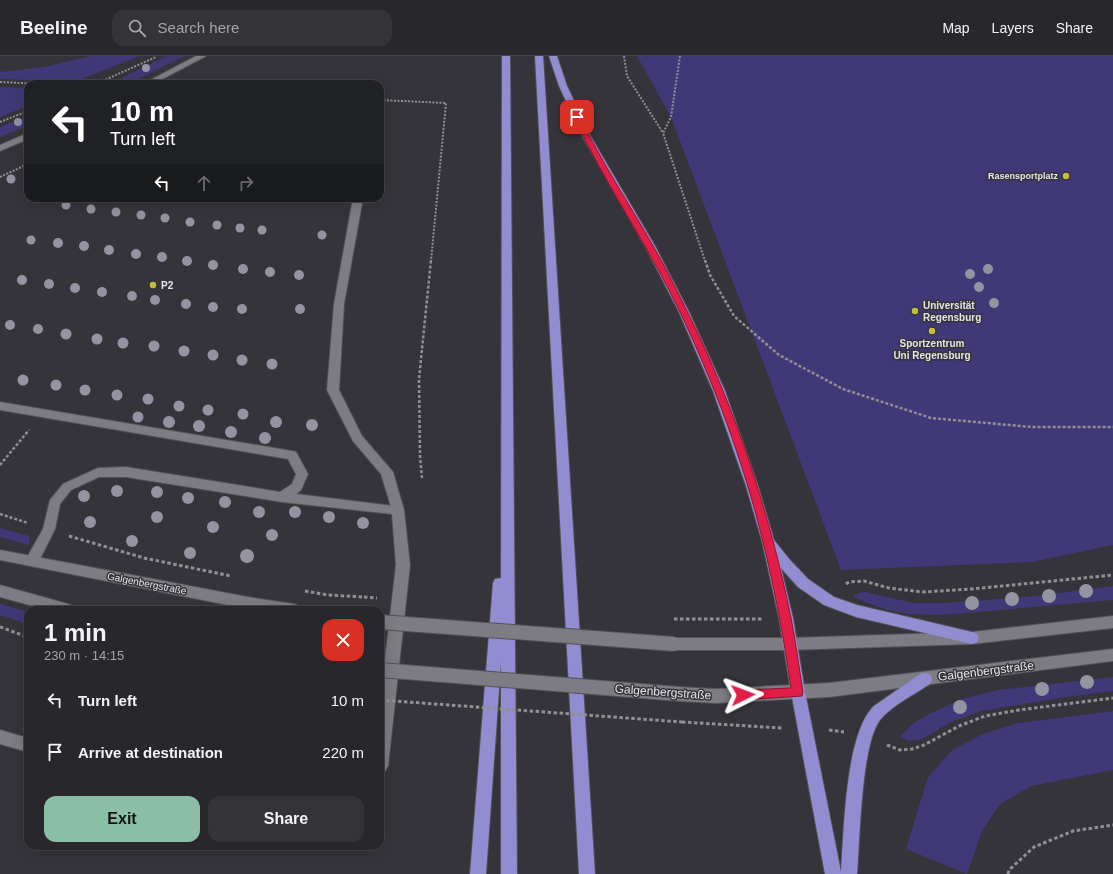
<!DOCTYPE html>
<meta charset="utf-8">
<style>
body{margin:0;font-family:Arial,sans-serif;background:#333338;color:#f1f3f6;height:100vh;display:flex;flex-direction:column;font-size:15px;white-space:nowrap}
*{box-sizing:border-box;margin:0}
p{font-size:13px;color:#a4a5a9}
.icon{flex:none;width:22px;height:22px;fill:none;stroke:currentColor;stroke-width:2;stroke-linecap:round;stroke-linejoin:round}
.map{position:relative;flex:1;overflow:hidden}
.details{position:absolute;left:24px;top:550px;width:360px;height:244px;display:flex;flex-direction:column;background:#27272c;border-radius:12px;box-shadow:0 4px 16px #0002,0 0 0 1px #434448}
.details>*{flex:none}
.hud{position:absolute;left:24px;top:24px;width:360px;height:122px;border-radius:12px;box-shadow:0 4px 16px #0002,0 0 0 1px #434448;background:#202124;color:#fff;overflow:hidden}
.pin{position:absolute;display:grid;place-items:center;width:34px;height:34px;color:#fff;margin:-17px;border-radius:8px;box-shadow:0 2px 6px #0006}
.me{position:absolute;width:44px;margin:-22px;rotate:87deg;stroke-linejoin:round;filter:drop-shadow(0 0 3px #0008)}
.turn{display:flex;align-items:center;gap:14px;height:84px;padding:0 20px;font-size:18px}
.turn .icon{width:52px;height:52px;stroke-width:2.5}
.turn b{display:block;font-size:28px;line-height:34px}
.lanes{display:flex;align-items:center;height:38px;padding:0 20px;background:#0003;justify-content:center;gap:20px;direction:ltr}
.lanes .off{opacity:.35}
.round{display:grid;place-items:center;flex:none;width:42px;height:42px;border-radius:12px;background:#333338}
.summary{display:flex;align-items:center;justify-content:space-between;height:68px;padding:0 20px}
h1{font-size:24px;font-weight:600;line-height:30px}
.primary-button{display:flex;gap:8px;margin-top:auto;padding:8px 20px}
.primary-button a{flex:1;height:46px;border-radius:12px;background:#8abfa5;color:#111;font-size:16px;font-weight:600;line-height:46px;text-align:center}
.primary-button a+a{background:#333338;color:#f1f3f6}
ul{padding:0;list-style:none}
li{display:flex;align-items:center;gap:12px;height:52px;padding:0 20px}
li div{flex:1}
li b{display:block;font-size:15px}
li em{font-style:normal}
header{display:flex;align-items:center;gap:24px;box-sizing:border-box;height:56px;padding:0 20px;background:#27272c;border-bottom:1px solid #434448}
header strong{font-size:19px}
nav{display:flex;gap:22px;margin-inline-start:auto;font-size:14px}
.search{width:280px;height:36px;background:#333338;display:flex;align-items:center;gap:10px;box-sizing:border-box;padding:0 14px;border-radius:12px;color:#a4a5a9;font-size:15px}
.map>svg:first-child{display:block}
.green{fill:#413977}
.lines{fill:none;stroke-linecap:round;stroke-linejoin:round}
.service-casing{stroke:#515155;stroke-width:2}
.minor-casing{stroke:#515155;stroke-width:2}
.tertiary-casing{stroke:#515155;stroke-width:2}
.motorway-casing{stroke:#515155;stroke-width:2}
.path-far2{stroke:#909094;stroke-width:2;stroke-dasharray:2 1.5;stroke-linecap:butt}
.path-far1{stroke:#909094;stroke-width:2.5;stroke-dasharray:3 2;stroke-linecap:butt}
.path{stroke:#909094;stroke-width:3;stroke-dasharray:3.5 2.5;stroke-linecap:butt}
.service{fill:#7d7c83;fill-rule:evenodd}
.minor{fill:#7d7c83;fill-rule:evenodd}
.tertiary{fill:#7d7c83;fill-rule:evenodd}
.motorway{fill:#928dd1;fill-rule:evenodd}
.tertiary-bridge-casing{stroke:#515155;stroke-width:16;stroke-linecap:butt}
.path-bridge{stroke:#909094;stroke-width:3;stroke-dasharray:3.5 2.5;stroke-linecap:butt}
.tertiary-bridge{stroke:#7d7c83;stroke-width:14}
.tree{fill:#9393a1}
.route{fill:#e11d48;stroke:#92132f}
.poi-dot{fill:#c2bd3f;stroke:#34343a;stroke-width:1.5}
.labels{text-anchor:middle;stroke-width:3;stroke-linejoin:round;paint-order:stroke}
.far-poi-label{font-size:9px;font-weight:bold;fill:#e6e6e9;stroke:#34343a;text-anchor:end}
.poi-label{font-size:10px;font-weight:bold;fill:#e6e6e9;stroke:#34343a;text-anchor:start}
.street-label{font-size:10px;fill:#e6e6e9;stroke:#34343a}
.near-street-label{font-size:12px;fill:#e6e6e9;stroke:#34343a}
</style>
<header>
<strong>Beeline</strong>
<div class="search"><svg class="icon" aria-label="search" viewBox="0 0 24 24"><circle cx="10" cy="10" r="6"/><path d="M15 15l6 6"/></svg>Search here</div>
<nav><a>Map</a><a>Layers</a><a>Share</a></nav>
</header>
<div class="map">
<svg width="1113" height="818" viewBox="0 0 1113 818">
<rect width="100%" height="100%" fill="#34343a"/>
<path class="green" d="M91,0h48l-64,26 -75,-3v-7l44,-5z
M167,0h18l-57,28h-19z
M637,0h476v489l-81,17 -191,8 -170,-453z
M0,31l28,1v18l-28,11z
M28,60v10l-28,11v-10z
M0,472l29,8v9l-29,-8z
M1113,530v14l-135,12 -38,3 -31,-1 -21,-4 -24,-8 -11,-6 6,-3 6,-1 48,11h32l91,-7z
M0,548l28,8v12l-28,-9z
M1113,621v14l-47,6 -85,14 -30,11 -29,17 -14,2 -8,-4 12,-13 19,-11 31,-14 36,-9z
M1113,655v59l-82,16 -31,18 -18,27 -15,43 -61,-25 22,-72 24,-27 31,-16 35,-11z"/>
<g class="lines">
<g class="service-casing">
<path id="service" d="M0,346l292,49 4,1 12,22 -7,16 -5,4 106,13 2,3 6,55 -22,201 -3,5 -5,2v-71l16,-137 -4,-51 -110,-12 -156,-25h-27l-28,13 -11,14 -5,25 -18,36 -5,1 -5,-1 -2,-4 18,-32 7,-29 13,-16 35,-16 28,-1 154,25 12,-8 4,-10 -8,-15 -288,-49z
M0,674l28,8v14l-28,-8z"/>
</g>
<g class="minor-casing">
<path id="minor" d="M353,142h10l-19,106 -5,86 23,46 31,36 11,38 -2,3 -4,2 -4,-2 -2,-3 -11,-36 -28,-33 -26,-51 7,-86z"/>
</g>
<g class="tertiary-casing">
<path id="tertiary" d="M196,0h10l-53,28h-10z
M28,77v6l-28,12v-6z
M0,494l248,47 46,7 5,2 2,4 -53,-1 -248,-49z
M0,529l68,19 5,2 2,4h-27l-48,-13z
M1113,560v12l-141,16 -183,6h-115l-5,-2 -2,-4 2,-4 5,-2h115l183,-6z
M1113,593v12l-284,36 -113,6 -37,-2 -5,-2 -2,-5 2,-5 5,-2 37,2 113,-6z"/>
</g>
<g class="motorway-casing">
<path id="motorway" d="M502,0h8l7,818h-16v-212l-15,212h-16l23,-291 2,-4 6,-1z
M535,0h8l52,818h-16z
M549,0h8l10,30 24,51 64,109 34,66 36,79 33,95 16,54 16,20 18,19 26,18 23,8 115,27 5,2 2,4 -2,4 -5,2 -116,-27 -32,-12 -26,-18 -17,-19 12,50 12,74 36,180c3,-40 4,-138 33,-166l46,-32 5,-1 5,1 2,5 -2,5c-15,10 -39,22 -50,36 -19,25 -20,120 -23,154h-32l-34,-182 -12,-74 -17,-77 -16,-55 -33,-95 -34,-79 -34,-66 -62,-109 -24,-51z"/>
</g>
<path class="path-far2" d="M624,0l3,20 36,57
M680,0l-9,61 -8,16 42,128
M0,26l42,2
M96,28l60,-27
M380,44l66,3 -15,158
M0,66l28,-11
M0,121l28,-13"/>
<path class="path-far1" d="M705,204l5,15 24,41 45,39 64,34 88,29 101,9h81
M0,409l29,-35
M422,422l-2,-22 -1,-77 12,-119
M0,458l28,9"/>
<path class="path" d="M69,480l75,22 87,18
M846,528l3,-2 15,-1 25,7 33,4 50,-3 141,-14
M305,535l23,4 36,2
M674,563h89
M0,571l28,10
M682,666l100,6
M829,674l15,2
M887,689l13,5 12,-1 12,-4 35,-19 26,-10 34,-6 94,-12
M1008,818l1,-4 25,-23 39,-16 40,-6"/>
<use href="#service" class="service"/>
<use href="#minor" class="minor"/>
<use href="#tertiary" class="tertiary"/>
<use href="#motorway" class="motorway"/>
<g class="tertiary-bridge-casing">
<path id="tertiary-bridge" d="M380,566l294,22
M380,614l299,24"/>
</g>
<path class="path-bridge" d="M364,541l13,1
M380,644l302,22"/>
<use href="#tertiary-bridge" class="tertiary-bridge"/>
</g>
<g class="tree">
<circle cx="146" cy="12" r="4"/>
<circle cx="18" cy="66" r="4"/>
<circle cx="11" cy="123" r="4.5"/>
<circle cx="66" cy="149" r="4.5"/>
<circle cx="91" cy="153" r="4.5"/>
<circle cx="116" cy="156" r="4.5"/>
<circle cx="141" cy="159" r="4.5"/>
<circle cx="165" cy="162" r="4.5"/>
<circle cx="190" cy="166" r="4.5"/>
<circle cx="217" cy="169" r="4.5"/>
<circle cx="240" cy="172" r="4.5"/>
<circle cx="262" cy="174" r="4.5"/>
<circle cx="322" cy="179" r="4.5"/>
<circle cx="31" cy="184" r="4.5"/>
<circle cx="58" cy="187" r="5"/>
<circle cx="84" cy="190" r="5"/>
<circle cx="109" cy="194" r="5"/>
<circle cx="136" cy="198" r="5"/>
<circle cx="162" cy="201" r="5"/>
<circle cx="187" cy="205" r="5"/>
<circle cx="213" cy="209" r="5"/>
<circle cx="243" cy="213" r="5"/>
<circle cx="988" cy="213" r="5"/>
<circle cx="270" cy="216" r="5"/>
<circle cx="970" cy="218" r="5"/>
<circle cx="299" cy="219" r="5"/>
<circle cx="22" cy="224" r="5"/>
<circle cx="49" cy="228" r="5"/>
<circle cx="979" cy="231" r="5"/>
<circle cx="75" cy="232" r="5"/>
<circle cx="102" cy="236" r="5"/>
<circle cx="132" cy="240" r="5"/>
<circle cx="155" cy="244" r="5"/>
<circle cx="994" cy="247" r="5"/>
<circle cx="186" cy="248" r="5"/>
<circle cx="213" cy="251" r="5"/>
<circle cx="242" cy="253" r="5"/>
<circle cx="300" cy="253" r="5"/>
<circle cx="10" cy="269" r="5"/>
<circle cx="38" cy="273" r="5"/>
<circle cx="66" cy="278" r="5.5"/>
<circle cx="97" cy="283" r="5.5"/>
<circle cx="123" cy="287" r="5.5"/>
<circle cx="154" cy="290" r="5.5"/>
<circle cx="184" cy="295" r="5.5"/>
<circle cx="213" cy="299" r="5.5"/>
<circle cx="242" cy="304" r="5.5"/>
<circle cx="272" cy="308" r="5.5"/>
<circle cx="23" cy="324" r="5.5"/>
<circle cx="56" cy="329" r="5.5"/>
<circle cx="85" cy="334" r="5.5"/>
<circle cx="117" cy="339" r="5.5"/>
<circle cx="148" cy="343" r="5.5"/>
<circle cx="179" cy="350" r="5.5"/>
<circle cx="208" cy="354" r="5.5"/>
<circle cx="243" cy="358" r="5.5"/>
<circle cx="138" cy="361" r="5.5"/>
<circle cx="169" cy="366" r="6"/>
<circle cx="276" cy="366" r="6"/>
<circle cx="312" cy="369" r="6"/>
<circle cx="199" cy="370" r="6"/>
<circle cx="231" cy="376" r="6"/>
<circle cx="265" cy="382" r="6"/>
<circle cx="117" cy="435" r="6"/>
<circle cx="157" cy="436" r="6"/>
<circle cx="84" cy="440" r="6"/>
<circle cx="188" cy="442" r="6"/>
<circle cx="225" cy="446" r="6"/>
<circle cx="259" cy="456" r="6"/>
<circle cx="295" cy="456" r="6"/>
<circle cx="157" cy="461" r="6"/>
<circle cx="329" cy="461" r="6"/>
<circle cx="90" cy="466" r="6"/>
<circle cx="363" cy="467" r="6"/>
<circle cx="213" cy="471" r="6"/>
<circle cx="272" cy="479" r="6"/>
<circle cx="132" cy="485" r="6"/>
<circle cx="190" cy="497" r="6"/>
<circle cx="247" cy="500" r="7"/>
<circle cx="1086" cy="535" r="7"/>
<circle cx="1049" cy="540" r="7"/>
<circle cx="1012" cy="543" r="7"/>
<circle cx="972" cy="547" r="7"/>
<circle cx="1087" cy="626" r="7"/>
<circle cx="1042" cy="633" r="7"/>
<circle cx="960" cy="651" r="7"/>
</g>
<path class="route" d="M575,59l5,2c21,44 48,85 72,127 13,22 24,45 35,67 48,96 83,203 104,307 5,25 8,50 12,74l-1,4 -59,4 -4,-2 -1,-3 1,-4 4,-1 48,-2c-7,-49 -16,-98 -28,-146 -19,-79 -48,-156 -83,-230 -32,-67 -75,-128 -106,-195z"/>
<g class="poi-dot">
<circle cx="1066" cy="120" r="4"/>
<circle cx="153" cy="229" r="4"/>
<circle cx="915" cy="255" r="4"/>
<circle cx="932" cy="275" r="4"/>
</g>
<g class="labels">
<g class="far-poi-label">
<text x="1058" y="123">Rasensportplatz</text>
</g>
<g class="poi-label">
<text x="161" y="233">P2</text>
<text x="923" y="253">Universität<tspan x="923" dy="12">Regensburg</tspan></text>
<text x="932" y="291" text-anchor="middle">Sportzentrum<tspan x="932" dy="12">Uni Regensburg</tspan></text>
</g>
<g class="street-label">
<text transform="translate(147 527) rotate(11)" y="4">Galgenbergstraße</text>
</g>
<g class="near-street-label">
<text transform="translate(986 615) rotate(-7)" y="4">Galgenbergstraße</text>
<text transform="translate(663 636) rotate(4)" y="4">Galgenbergstraße</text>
</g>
</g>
</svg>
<div class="pin" style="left:577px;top:61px;background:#d93025"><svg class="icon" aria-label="arrive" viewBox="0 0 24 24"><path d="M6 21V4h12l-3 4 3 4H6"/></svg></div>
<svg class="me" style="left:743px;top:639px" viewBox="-20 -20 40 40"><path d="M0-17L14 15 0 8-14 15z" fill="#e11d48" stroke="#fff" stroke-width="4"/></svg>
<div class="hud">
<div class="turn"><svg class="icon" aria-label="left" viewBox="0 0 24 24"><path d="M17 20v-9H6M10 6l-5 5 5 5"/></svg><div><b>10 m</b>Turn left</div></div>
<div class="lanes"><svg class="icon" aria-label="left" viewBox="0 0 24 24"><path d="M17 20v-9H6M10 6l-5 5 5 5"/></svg><svg class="icon off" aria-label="ahead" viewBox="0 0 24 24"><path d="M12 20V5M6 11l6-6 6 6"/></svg><svg class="icon off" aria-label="right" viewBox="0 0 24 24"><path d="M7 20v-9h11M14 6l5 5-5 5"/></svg></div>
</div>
<section class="details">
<div class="summary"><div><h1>1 min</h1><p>230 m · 14:15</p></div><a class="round" style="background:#d93025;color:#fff"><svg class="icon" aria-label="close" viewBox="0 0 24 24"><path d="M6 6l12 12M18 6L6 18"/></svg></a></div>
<ul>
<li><svg class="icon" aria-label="left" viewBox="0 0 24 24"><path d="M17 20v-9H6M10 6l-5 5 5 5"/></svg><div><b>Turn left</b></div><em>10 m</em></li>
<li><svg class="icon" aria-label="arrive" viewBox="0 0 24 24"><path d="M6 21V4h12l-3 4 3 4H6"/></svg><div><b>Arrive at destination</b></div><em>220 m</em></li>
</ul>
<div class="primary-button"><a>Exit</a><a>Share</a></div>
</section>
</div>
